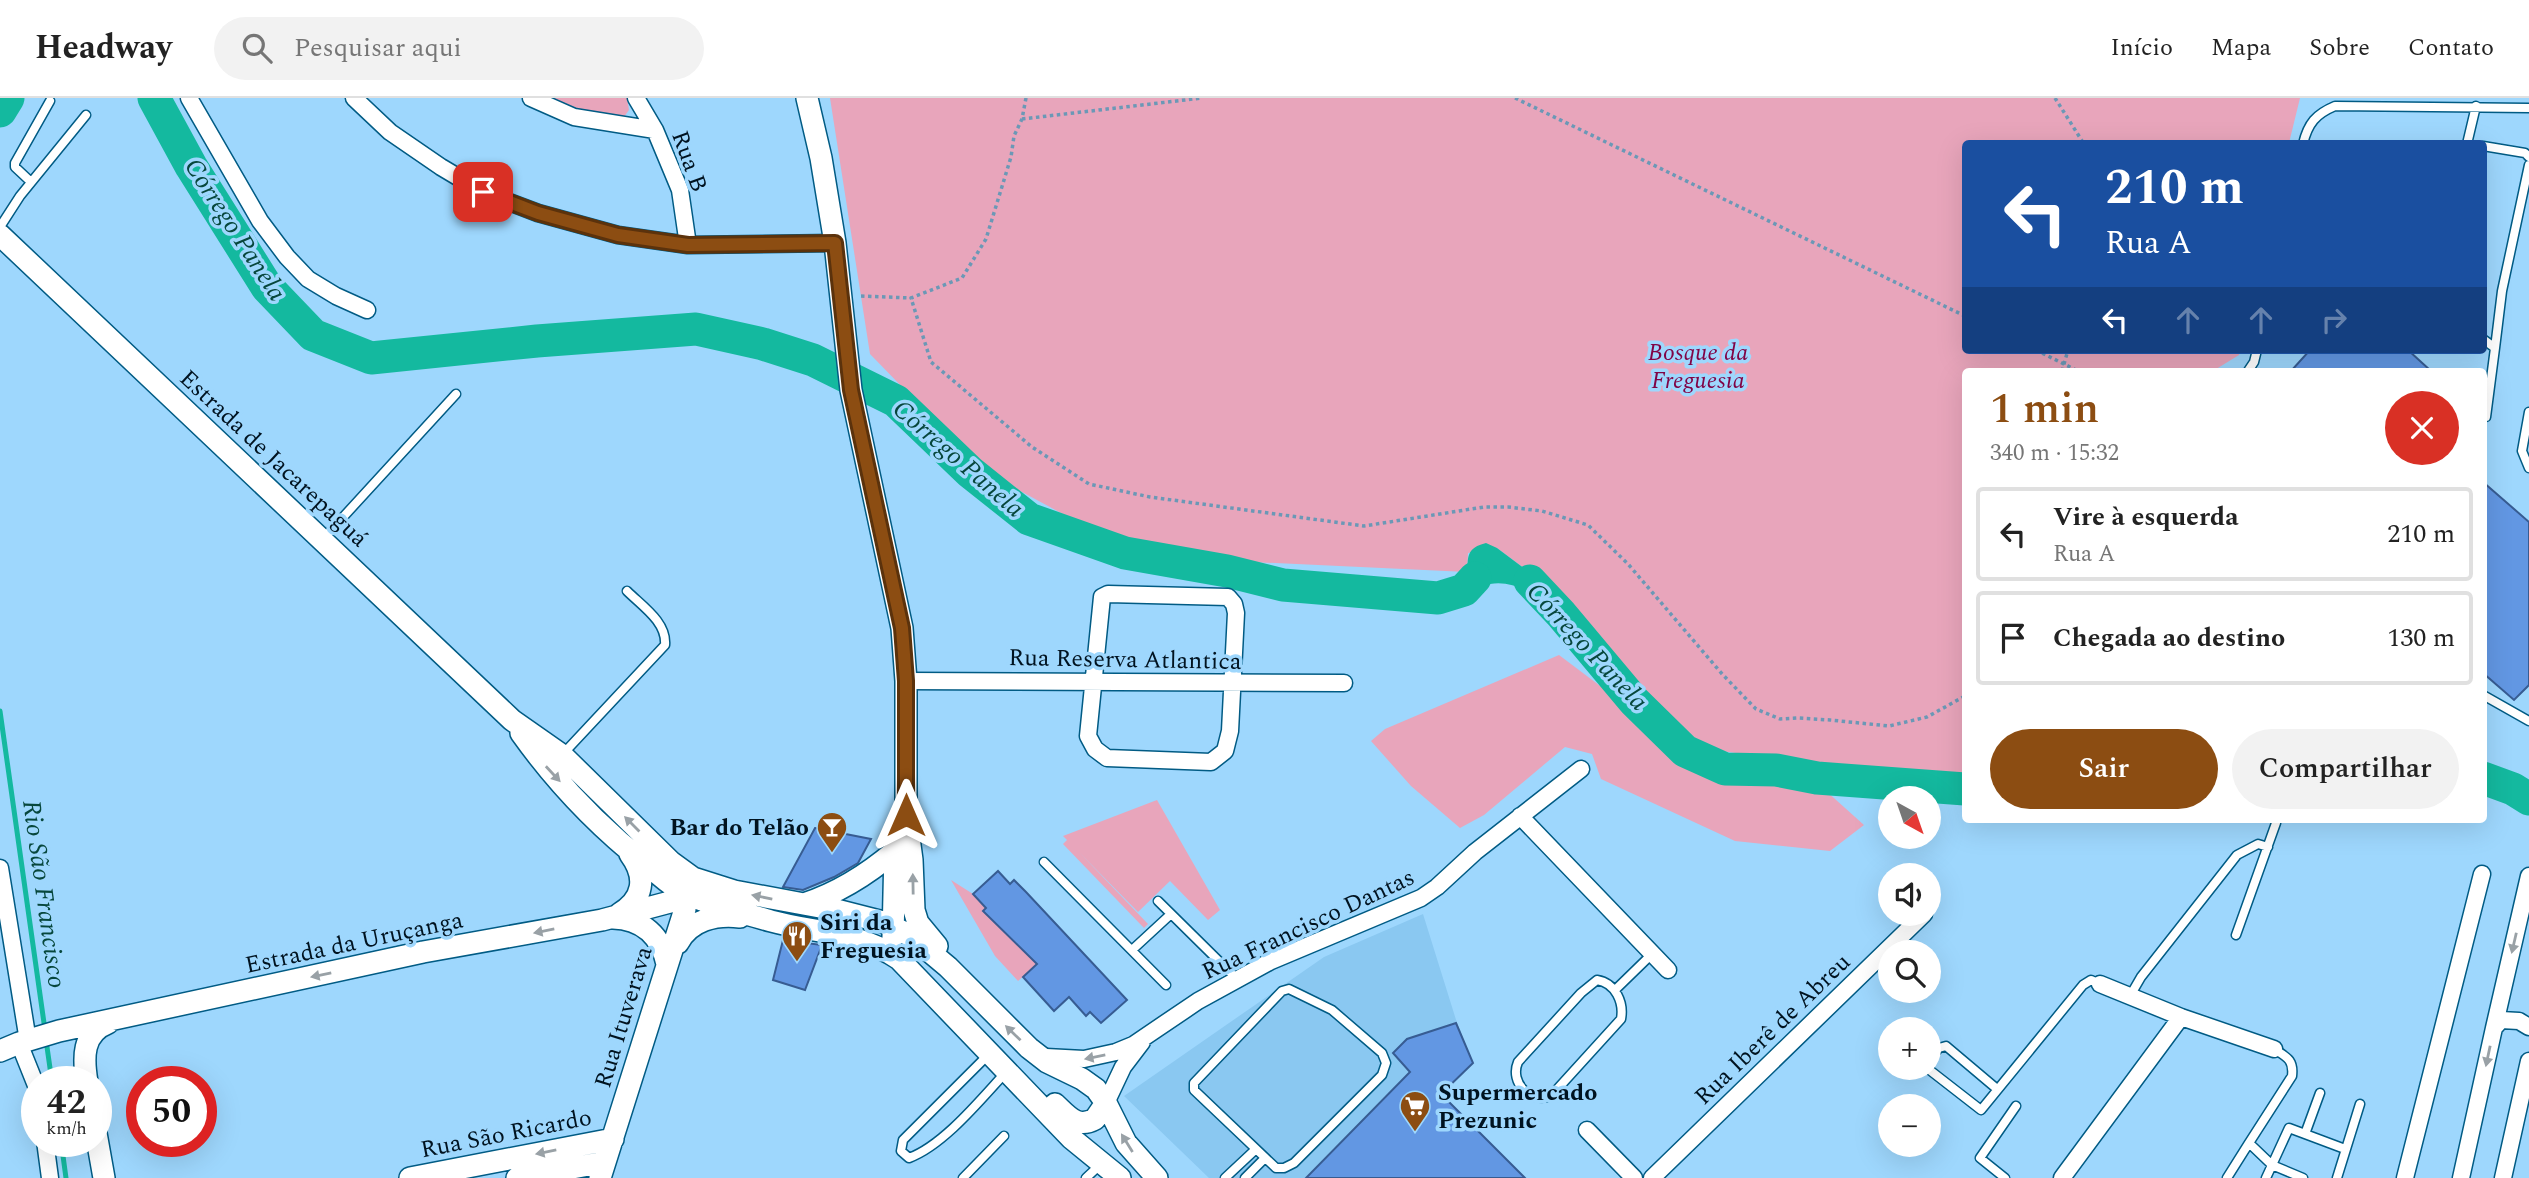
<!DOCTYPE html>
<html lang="pt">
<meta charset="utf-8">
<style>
body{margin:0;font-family:Spectral,serif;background:#f2f2f2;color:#222;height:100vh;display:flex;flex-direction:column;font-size:26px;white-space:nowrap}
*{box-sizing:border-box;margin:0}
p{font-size:23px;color:#767676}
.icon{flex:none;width:38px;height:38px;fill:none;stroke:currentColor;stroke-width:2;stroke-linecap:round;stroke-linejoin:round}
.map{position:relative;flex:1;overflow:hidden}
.details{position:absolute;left:1962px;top:270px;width:525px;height:455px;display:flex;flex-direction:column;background:#fff;border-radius:7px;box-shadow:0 7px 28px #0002}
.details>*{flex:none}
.banner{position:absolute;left:1962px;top:42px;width:525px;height:214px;border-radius:7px;box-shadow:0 7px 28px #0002;background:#1a4fa0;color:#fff;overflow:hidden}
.needle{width:46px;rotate:140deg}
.buttons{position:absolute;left:1878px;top:688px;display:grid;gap:14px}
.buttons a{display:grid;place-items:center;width:63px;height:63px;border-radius:50%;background:#fff;box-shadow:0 7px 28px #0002;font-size:35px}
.speed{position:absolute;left:21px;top:968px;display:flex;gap:14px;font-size:35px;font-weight:700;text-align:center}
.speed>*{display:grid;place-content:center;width:91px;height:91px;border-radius:50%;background:#fff;box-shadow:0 7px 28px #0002;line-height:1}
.speed small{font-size:18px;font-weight:400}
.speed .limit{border:10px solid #d22;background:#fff;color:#111}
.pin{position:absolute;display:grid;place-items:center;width:60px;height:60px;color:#fff;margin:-30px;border-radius:14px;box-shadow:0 4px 10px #0006}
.me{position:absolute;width:77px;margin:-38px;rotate:0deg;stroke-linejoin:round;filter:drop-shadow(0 0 5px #0008)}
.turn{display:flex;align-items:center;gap:24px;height:147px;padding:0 28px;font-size:32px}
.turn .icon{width:91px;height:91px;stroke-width:2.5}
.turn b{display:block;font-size:49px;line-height:60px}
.lanes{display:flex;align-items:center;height:66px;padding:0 28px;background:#0003;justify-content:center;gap:35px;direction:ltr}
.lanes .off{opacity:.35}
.round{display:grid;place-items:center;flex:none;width:74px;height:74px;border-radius:37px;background:#f2f2f2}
.headline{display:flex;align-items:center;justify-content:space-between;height:119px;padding:0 28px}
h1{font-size:42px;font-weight:600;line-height:52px;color:#8c4d12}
.action{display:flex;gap:14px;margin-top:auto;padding:14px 28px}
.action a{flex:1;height:80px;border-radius:42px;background:#8c4d12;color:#fff;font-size:28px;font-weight:600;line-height:80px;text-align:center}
.action a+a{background:#f2f2f2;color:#222}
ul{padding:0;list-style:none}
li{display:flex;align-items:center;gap:21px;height:94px;margin:0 14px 10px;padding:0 14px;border:4px solid #e0e0e0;border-radius:7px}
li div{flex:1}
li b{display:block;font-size:26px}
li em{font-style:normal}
header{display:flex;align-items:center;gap:42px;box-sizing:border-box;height:98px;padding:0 35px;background:#fff;border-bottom:2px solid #e0e0e0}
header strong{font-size:33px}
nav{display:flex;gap:38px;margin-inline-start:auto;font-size:24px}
.search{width:490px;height:63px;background:#f2f2f2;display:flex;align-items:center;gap:18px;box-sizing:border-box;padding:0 24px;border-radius:38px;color:#767676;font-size:26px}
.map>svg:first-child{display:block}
.built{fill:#8ac8f1}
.green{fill:#e8a5bb}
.water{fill:#14b99f}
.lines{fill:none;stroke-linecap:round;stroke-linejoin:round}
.stream{stroke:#14b99f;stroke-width:5}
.river{stroke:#14b99f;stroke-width:33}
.building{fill:#6297e3;stroke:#375c92;stroke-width:2}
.lane-casing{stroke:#015b84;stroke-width:11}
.street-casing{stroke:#015b84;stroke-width:19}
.secondary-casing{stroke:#015b84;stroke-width:24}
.path{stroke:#6b98b6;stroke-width:3.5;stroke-dasharray:3.5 3.5;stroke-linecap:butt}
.lane{stroke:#fff;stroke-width:8}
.street{stroke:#fff;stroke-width:16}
.secondary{stroke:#fff;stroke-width:21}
.oneway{fill:#99a1a6}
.route-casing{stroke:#5b320c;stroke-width:18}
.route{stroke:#8c4d12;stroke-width:12}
.labels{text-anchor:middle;stroke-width:7;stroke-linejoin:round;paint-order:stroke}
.street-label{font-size:24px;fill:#001320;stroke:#9ed7fd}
.park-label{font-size:24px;font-style:italic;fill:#800446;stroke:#9ed7fd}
.poi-label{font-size:24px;font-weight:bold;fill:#001320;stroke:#9ed7fd;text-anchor:start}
.water-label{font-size:26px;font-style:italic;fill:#07473c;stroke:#9ed7fd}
</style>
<header>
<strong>Headway</strong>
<div class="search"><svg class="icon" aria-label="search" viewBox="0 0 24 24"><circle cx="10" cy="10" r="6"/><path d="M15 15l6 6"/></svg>Pesquisar aqui</div>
<nav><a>Início</a><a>Mapa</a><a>Sobre</a><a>Contato</a></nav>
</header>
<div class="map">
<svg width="2529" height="1080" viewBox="0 0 2529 1080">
<rect width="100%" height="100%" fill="#9ed7fd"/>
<path class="built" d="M1423,816l34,109 16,40 -31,31 78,79 -5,5h-306l-85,-82 200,-139z"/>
<path class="green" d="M545,0h82l2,12 -8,11 -9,2z
M830,0h1470l-11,45 -324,1v206h275l-1,5 -26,16h-248v401l-52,4 -200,-26 -51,-27 -101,-127 -64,-48 -29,5 -1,19 -236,-11 -131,-27 -115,-62 -115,-118z
M1559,557l85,64 101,52 80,19 39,35 -34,26 -95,-10 -134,-62 -9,-25 -27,-7 -81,68 -24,13 -49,-42 -40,-45 14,-12z
M1157,702l63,110 -12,10 -38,-39 -32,31 -60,-61 70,73 -4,4 -81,-84 4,-4 -4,-4z
M951,782l22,14 13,14 -2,3 53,53 -19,17 -23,-25z"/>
<path class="water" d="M140,0h26l3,15 32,69 -24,-27z
M1486,445l11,5 64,48v18c-19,-15 -45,-35 -71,-30 -23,4 -20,21 -52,14l23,-12c14,-19 -4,-36 25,-43z"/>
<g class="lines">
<path class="stream" d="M0,613l45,319
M46,942l6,42
M61,1043l5,37"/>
<path class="river" d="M154,0l37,68 76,121 46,48 58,23 166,-17 159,-12 67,15 50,16 83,41 74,71 59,47 96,34 102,18 56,14 155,13 26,-8 11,-12
M0,13l8,-13
M1530,483l31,33 73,87 51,50 40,18 51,1 41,8 148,11
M2483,680l30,11 16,10"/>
</g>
<path class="building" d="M2310,252h98l23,21h-140z
M2483,384l46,40v163l-15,15 -31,-27z
M815,730l56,11 -13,24 -24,14 -31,13 -20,-3z
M998,773l12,13 4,-4 12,12 101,108 -26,23 -11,-11 -4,4 -17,-19 -15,14 -31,-34 14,-13 -54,-53 3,-3 -13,-14z
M783,842l39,5 -17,45 -32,-10z
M1456,925l17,40 -32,31 84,84h-219l104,-106 -17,-19 14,-14z"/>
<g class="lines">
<g class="lane-casing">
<path id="lane" d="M2303,46c5,-21 13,-30 32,-38l194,2
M2467,46l9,-38
M2483,48l42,7 4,4
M31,84l-16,-15v-4l35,-62
M0,129l20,-31 66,-81
M2483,241l12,9 7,-57 27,-126
M2248,273l6,-9 3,-12
M2529,314l-7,39 7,17
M2486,319l9,-69
M323,441l133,-145
M2483,597l46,26
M562,657l103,-110c2,-23 -23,-39 -38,-54
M1044,764l122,123
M1158,803l79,78
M2236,837l40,-112
M1132,852l39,-36
M1597,882c19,3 27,23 24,39l-70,77c-20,8 -42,-13 -33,-34l63,-69z
M1289,891l43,21 50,43 4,10 -4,12 -88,88 -10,5h-8l-82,-78v-7l88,-92z
M1615,892l37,-36
M2130,898l11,-19 96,-122 21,-11 10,3
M2274,951c13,8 20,11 18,27l-43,67 23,22 17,-37 56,21
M988,957l-85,85 -2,11 8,7c35,-13 72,-59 98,-87
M1928,963l11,-13 7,-2 51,43
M1927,970l54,42 102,-125 8,-5 9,4
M2305,1036l15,-41
M963,1080l41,-42
M1086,1080l16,-15
M1225,1080l31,-29
M1245,1080l20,-20
M2005,1080l-25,-20 36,-52
M2227,1080l22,-35
M2266,1080l6,-13 31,13
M2337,1080l23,-74"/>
</g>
<g class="street-casing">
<path id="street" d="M189,0l71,123 27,36 21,22 28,17 31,14
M354,0l36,34 51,35 42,25 55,21 80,22 70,10 147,-2
M531,0l43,19 81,13
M636,0l19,32 25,60 8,55
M1108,496l120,3 6,7 2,9 -6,118 -5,20 -14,11 -104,-4 -12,-9 -7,-13 14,-139z
M906,583l438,2
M1520,718l148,154
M0,770l28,173
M2100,886l81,33 93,32
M2494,930l35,-152
M19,945l18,45
M1046,959l38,2 32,-7 17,-7 65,-44 73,-40 150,-63 16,-11 38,-35 106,-83
M1106,1005l17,-36 19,-25
M1587,1032l47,48
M45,1043l5,37
M1652,1080l272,-264
M2062,1080l119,-161
M2405,1080l77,-304
M2461,1080l33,-150 7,-8 18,1 10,6
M2503,1080l26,-117"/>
</g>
<g class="secondary-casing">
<path id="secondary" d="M807,0l14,60 14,85 16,147 51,238 4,53v134l6,45 2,50 4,13 19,23
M0,137l512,485 50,35 109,107 22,16 41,13 102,19 47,12 28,14 37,31 81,81 18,14 35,17 14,10 10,14 20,40 31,35
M521,635c35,49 78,94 125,131 13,10 24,22 39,29 22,11 62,21 86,28 44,12 89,11 128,38l172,179 49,40
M804,806c34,-11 64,-30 91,-53
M619,816c25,-15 28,-37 11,-60
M613,820c30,1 48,18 54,46
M893,839l2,-86 10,-31
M678,845c12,-23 38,-29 62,-26
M0,953l19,-8 40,-12 364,-79 179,-32 68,-18 26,-10
M87,984c-4,-24 -5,-49 21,-59
M1055,1006c13,12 22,25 40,15l11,-16
M96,1035l8,45
M410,1080l203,-39
M517,1080l88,-16
M600,1080l85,-269 1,-26"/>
</g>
<path class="path" d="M1026,0l-4,21 -8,17 -3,21 -25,82 -24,39 -51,20 20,64 101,85 57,37 61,13 214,29 120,-19h24l34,4 46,14 40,39 95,111 33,34 24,10 18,-1 32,2 59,6 38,-9 38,-21
M1515,0l450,218
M2055,0l29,46
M1022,21l180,-21
M861,198l50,2
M2036,252l42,21
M2062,273l6,-21"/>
<use href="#lane" class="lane"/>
<use href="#street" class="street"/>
<use href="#secondary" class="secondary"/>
</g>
<defs><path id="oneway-solid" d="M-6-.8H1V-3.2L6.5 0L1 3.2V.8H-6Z" transform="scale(1.75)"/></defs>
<g class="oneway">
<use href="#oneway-solid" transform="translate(553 676) rotate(47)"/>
<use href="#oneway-solid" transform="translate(632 726) rotate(-135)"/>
<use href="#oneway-solid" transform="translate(913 786) rotate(-91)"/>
<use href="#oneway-solid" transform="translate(762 799) rotate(-169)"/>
<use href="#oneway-solid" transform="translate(544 833) rotate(169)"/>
<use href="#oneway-solid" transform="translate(2514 845) rotate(103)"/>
<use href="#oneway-solid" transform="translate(321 877) rotate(168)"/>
<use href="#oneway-solid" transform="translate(1013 935) rotate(-136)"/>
<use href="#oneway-solid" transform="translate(2488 958) rotate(102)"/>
<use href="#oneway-solid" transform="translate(1095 959) rotate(169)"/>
<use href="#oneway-solid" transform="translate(1127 1045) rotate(-122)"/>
<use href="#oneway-solid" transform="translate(546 1054) rotate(169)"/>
</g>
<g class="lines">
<g class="route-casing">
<path id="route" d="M483,94l55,21 80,22 70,10 147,-2 16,147 51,238 4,53v134"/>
</g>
<use href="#route" class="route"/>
</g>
<defs>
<g id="bar-pin" transform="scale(1.575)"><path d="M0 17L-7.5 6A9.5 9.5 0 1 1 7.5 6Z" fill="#8c4d12" stroke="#9ed7fd"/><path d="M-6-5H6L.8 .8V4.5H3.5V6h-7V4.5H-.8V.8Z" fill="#fff"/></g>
<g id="restaurant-pin" transform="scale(1.575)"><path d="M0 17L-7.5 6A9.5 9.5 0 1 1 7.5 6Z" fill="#8c4d12" stroke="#9ed7fd"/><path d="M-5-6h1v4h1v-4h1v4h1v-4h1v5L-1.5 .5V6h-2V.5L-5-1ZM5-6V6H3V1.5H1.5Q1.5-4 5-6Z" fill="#fff"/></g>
<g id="supermarket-pin" transform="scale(1.575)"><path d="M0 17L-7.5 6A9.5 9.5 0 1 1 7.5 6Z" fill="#8c4d12" stroke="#9ed7fd"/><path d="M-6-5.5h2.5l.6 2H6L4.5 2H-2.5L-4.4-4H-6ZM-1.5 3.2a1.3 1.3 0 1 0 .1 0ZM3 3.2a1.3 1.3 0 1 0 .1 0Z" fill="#fff"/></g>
</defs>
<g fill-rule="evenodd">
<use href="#bar-pin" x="832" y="729"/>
<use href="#restaurant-pin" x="797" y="838"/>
<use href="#supermarket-pin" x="1415" y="1008"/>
</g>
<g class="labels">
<g class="street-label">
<text transform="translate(690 63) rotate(70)" y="8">Rua B</text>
<text transform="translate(274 360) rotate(43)" y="8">Estrada de Jacarepaguá</text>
<text transform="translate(1125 561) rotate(1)" y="8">Rua Reserva Atlantica</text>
<text transform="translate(1308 826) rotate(-25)" y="8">Rua Francisco Dantas</text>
<text transform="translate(354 844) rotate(-12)" y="8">Estrada da Uruçanga</text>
<text transform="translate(623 919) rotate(-73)" y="8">Rua Ituverava</text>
<text transform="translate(1772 931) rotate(-44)" y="8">Rua Iberê de Abreu</text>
<text transform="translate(506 1035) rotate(-11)" y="8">Rua São Ricardo</text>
</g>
<g class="park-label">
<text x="1698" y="262">Bosque da<tspan x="1698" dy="28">Freguesia</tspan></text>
</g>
<g class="poi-label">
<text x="809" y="737" text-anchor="end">Bar do Telão</text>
<text x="820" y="832">Siri da<tspan x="820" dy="28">Freguesia</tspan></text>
<text x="1438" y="1002">Supermercado<tspan x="1438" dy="28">Prezunic</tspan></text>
</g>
<g class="water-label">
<text transform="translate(236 131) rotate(57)" y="9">Córrego Panela</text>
<text transform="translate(959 360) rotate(41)" y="9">Córrego Panela</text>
<text transform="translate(1588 548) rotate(47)" y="9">Córrego Panela</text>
<text transform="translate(45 796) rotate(82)" y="9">Rio São Francisco</text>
</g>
</g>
</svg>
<div class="buttons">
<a><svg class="needle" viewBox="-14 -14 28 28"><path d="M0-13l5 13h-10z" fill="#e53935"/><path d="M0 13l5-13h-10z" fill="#767676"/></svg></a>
<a><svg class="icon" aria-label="sound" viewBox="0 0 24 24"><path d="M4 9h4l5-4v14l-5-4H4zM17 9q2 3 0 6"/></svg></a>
<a><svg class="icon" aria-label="search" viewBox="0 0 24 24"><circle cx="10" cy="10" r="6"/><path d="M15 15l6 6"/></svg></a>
<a>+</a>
<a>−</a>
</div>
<div class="speed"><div>42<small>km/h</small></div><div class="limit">50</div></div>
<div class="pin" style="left:483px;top:94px;background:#d93025"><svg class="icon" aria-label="arrive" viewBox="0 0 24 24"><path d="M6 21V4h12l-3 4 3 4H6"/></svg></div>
<svg class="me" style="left:906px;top:717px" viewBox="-20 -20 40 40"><path d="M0-17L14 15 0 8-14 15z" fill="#8c4d12" stroke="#fff" stroke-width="4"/></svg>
<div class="banner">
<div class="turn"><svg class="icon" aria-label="left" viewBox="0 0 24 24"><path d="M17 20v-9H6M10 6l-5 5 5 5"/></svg><div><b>210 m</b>Rua A</div></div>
<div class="lanes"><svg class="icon" aria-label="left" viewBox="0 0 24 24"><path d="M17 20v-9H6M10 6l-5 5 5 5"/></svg><svg class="icon off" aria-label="ahead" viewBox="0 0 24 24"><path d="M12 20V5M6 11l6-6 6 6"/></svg><svg class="icon off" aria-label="ahead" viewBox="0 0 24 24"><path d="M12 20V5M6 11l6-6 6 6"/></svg><svg class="icon off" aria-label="right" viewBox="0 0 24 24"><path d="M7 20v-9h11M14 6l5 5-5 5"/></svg></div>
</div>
<section class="details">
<div class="headline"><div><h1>1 min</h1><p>340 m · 15:32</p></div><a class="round" style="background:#d93025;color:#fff"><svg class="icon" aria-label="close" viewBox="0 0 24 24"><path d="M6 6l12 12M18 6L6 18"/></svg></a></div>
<ul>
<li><svg class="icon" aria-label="left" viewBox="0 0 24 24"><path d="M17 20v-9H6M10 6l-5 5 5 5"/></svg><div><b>Vire à esquerda</b><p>Rua A</p></div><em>210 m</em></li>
<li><svg class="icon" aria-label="arrive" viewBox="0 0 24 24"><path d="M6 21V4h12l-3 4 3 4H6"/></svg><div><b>Chegada ao destino</b></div><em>130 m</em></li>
</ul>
<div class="action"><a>Sair</a><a>Compartilhar</a></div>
</section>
</div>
